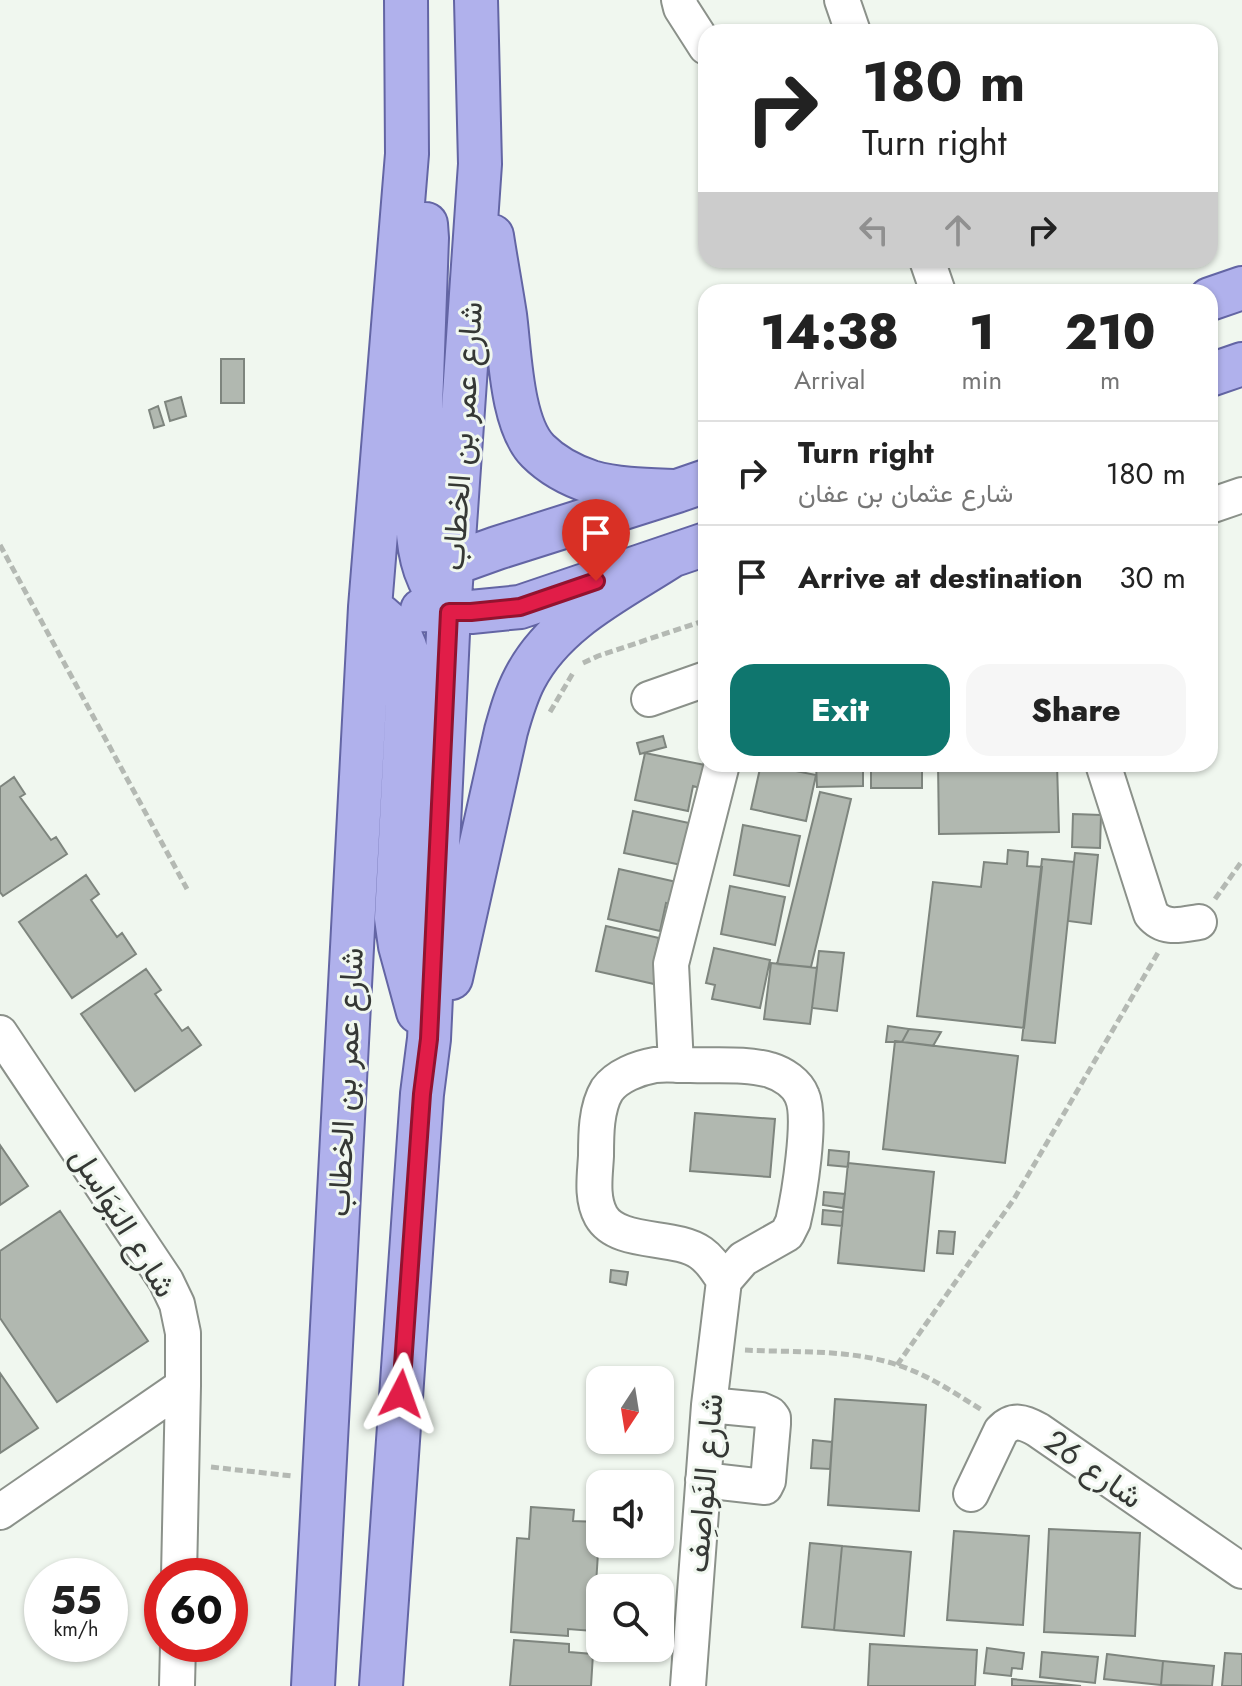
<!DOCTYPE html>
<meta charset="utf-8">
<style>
body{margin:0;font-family:Jost,Vazirmatn,sans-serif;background:#f6f6f6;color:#222;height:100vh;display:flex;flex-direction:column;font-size:30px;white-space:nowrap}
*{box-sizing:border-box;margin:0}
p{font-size:26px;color:#767676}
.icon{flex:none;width:44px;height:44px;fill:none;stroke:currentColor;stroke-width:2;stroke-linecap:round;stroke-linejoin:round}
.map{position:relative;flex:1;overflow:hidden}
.details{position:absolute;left:698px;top:284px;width:520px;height:488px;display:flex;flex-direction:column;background:#fff;border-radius:24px;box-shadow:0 2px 6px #0004}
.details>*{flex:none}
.banner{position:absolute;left:698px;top:24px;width:520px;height:244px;border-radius:24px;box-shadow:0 2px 6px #0004;background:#fff;color:#222;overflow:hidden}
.needle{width:52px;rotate:192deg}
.tools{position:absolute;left:586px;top:1366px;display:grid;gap:16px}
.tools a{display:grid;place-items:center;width:88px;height:88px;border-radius:16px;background:#fff;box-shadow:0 2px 6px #0004;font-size:40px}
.speed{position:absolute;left:24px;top:1558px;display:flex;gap:16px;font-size:40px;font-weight:700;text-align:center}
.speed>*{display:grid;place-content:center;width:104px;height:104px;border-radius:50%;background:#fff;box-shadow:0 2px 6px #0004;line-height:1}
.speed small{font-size:20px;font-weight:400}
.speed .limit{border:12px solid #d22;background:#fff;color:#111}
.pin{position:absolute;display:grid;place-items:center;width:68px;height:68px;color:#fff;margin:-82px -34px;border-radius:50% 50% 50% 0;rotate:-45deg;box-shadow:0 0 8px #0007}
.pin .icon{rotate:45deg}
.me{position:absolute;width:88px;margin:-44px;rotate:4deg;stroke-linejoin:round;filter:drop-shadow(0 0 6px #0008)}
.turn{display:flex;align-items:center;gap:28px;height:168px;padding:0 32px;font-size:36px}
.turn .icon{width:104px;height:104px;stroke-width:2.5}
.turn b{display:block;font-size:56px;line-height:68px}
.lanes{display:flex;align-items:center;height:76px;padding:0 32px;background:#0003;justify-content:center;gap:40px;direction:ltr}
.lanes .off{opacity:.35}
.eta{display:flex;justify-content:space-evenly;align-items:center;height:136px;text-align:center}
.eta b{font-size:48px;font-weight:800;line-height:56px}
.button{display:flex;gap:16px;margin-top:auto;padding:16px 32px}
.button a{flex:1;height:92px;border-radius:24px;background:#0f766e;color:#fff;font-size:32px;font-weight:800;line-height:92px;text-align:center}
.button a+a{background:#f6f6f6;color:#222}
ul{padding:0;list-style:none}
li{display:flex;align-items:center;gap:24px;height:104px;padding:0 32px;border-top:2px solid #e0e0e0}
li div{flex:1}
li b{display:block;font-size:30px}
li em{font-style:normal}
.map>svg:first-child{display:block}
.building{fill:#b1b8b0;stroke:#7e857e;stroke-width:2}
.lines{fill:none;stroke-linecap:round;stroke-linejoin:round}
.minor-casing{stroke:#8b918a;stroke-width:38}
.major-casing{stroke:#6365a4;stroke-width:46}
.path{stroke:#b4b9b3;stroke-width:5;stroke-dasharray:8 4;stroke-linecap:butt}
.minor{stroke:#fff;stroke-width:34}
.major{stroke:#b0b1ec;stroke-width:42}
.route-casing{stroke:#92132f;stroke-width:20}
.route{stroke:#e11d48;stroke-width:14}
.labels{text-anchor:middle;stroke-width:6;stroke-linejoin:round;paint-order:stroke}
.street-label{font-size:32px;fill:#353835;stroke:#f0f7ef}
</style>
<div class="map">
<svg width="1242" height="1686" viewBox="0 0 1242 1686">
<rect width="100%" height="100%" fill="#f0f7ef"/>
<path class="building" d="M221,359h23v44h-23z
M181,397l5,19 -16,5 -5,-19z
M158,406l6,19 -10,3 -5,-18z
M663,736l3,11 -26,7 -3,-11z
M645,753l60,12 -5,23 -7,-2 -5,25 -53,-11z
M761,764l55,11 -10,46 -55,-12z
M816,764h47v22l-46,1z
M871,764h51v24h-51z
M938,764h119l2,68 -120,2z
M14,777l11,17 -5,3 31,43 5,-3 11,17 -64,42 -3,-4v-105z
M820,792l31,7 -40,168 -34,-3z
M633,811l56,12 -4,20 1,23 -62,-13z
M1073,814l28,1 -1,33 -28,-1z
M743,825l57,11 -11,50 -55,-11z
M1008,850l20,2 -1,14 15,1 -18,161 -107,-12 16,-134 48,5 3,-25 23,2z
M1075,853l23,2 -7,69 -23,-3z
M1042,859l32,3 -19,181 -33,-3z
M619,869l62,14 -5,22 -10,-2 -6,28 -52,-12z
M86,875l13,19 -8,6 26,37 5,-4 14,21 -64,44 -53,-76z
M730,886l55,11 -10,48 -54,-11z
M606,926l53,12 -5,22 6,1 -6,23 -58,-13z
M714,948l56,12 -10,48 -48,-9 3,-14 -9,-2z
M819,951l25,2 -7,58 -25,-3z
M771,963l46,5 -7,56 -46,-5z
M146,969l15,21 -6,4 27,37 6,-4 13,18 -66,46 -54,-77z
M888,1026l21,3 -7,13h-16z
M909,1029l32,3 -8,14 -31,-4z
M895,1041l123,15 -13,107 -122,-14z
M695,1113l80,6 -5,58 -80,-6z
M0,1145l28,41 -28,19z
M829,1150l20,2 -1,15 -20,-2z
M848,1163l86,9 -10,99 -86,-8z
M824,1192l21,2 -2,14 -20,-3z
M823,1210l20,2 -1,14 -20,-2z
M60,1211l88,130 -91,61 -57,-84v-67z
M939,1231l16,1 -2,22 -16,-1z
M611,1270l17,2 -2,13 -16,-3z
M0,1373l38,55 -38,25z
M835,1399l91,6 -7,106 -91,-6z
M813,1440l19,2 -2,27 -19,-1z
M531,1507l43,3 -1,11 27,1 -7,109 -25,-2v7l-57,-4 6,-94 12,1z
M1049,1529l91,4 -5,103 -91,-4z
M954,1531l75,5 -6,89 -76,-5z
M810,1543l32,3 -8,84 -32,-3z
M842,1546l69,6 -7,84 -70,-6z
M514,1640l55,4v8l24,2 -2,32h-81z
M870,1644l107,6 -2,36h-107z
M987,1648l37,5 -2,16 -10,-1 -1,8 -27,-3z
M1042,1652l56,5 -3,26 -55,-6z
M1225,1653l17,1v32h-20z
M1107,1654l56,7 -2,24 -57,-6z
M1163,1661l51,5 -2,20 -51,-1z
M1012,1679l69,7h-69z"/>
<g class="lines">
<g class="minor-casing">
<path id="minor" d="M679,0l2,8 25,39
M842,0l11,32
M927,260l11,32
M1210,506l32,-11
M649,699l57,-20
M1103,764l48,150c13,16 29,11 48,8
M0,1033l166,248 11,23 6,29v53l-4,190
M676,1065l-5,-101 51,-200
M703,1480l62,7 3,-6 5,-57v-6l-3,-4 -9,-4 -52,-5
M971,1494l30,-63c12,-13 23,-9 37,-1l204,141
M0,1512l183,-126
M177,1686l1,-42
M688,1686l21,-281 15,-124 19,-22 44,-25 6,-12c6,-25 19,-104 9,-126 -5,-13 -19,-22 -32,-26 -25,-7 -53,-4 -79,-5 -12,0 -25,-1 -36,0 -17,3 -38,11 -48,25 -11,18 -11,45 -11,66 -1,19 -5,42 5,60 17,30 74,18 100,37 10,7 17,18 23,28"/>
</g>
<g class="major-casing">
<path id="major" d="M426,224l1,14 -10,283c2,39 9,60 32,91
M492,236c4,26 9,53 13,79 5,37 6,109 33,136 14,14 35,25 53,31 28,8 58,8 86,9
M1210,299l32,-11
M1210,375l32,-11
M430,572l67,-24 180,-57 29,-10
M370,607c22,20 35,25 39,57l-13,254 4,28 18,66
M422,610l49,2 49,-5 186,-63
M451,978l55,-247c5,-18 10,-36 19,-53 30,-58 94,-88 148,-123
M313,1686l57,-1079 37,-453 -1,-154
M381,1686l41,-592 7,-55 20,-427 31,-448 -4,-164"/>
</g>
<path class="path" d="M0,545l187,344
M583,663l15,-7 108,-36
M550,712l23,-39
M1215,899l27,-38
M745,1350c54,3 115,-2 166,20 25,10 48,26 71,40
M897,1365l117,-166 145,-248
M211,1467l81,9"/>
<use href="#minor" class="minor"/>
<use href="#major" class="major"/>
</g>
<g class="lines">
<g class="route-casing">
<path id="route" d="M401,1394l21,-300 7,-55 20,-427h22l49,-5 76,-26"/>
</g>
<use href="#route" class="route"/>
</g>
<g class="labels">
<g class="street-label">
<text transform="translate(462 436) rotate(-86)" y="11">شارع عمر بن الخطاب</text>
<text transform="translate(345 1082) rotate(-87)" y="11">شارع عمر بن الخطاب</text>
<text transform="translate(124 1222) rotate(58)" y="11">شارع البَوَاسِل</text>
<text transform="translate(1094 1469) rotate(35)" y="11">شارع 26</text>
<text transform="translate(704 1483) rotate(-85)" y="11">شارع النَواصِف</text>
</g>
</g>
</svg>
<div class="tools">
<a><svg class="needle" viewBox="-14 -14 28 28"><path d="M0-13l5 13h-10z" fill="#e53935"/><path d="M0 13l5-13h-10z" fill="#767676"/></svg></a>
<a><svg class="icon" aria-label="sound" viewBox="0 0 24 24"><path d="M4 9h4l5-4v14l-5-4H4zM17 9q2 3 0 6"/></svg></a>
<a><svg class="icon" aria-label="search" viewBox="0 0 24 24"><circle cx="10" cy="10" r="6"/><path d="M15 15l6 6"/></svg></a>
</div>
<div class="speed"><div>55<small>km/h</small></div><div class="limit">60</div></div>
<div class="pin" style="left:596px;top:581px;background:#d93025"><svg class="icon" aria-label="arrive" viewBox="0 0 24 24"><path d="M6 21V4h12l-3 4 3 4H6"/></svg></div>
<svg class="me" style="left:401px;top:1394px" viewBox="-20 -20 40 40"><path d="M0-17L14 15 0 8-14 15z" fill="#e11d48" stroke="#fff" stroke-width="4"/></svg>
<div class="banner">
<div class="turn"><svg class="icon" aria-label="right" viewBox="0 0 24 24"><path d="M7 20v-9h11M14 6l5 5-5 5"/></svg><div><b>180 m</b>Turn right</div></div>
<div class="lanes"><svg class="icon off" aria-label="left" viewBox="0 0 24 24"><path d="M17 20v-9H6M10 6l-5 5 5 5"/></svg><svg class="icon off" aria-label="ahead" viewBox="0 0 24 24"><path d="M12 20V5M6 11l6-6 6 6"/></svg><svg class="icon" aria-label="right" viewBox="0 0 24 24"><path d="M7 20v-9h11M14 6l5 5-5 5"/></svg></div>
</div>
<section class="details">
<div class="eta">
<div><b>14:38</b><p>Arrival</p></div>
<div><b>1</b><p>min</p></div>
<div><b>210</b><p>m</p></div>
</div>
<ul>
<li><svg class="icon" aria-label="right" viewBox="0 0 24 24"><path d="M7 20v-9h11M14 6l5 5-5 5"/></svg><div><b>Turn right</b><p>شارع عثمان بن عفان</p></div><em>180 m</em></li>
<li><svg class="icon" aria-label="arrive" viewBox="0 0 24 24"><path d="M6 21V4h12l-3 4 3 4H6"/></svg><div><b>Arrive at destination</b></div><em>30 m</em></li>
</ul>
<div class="button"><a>Exit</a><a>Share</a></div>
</section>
</div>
